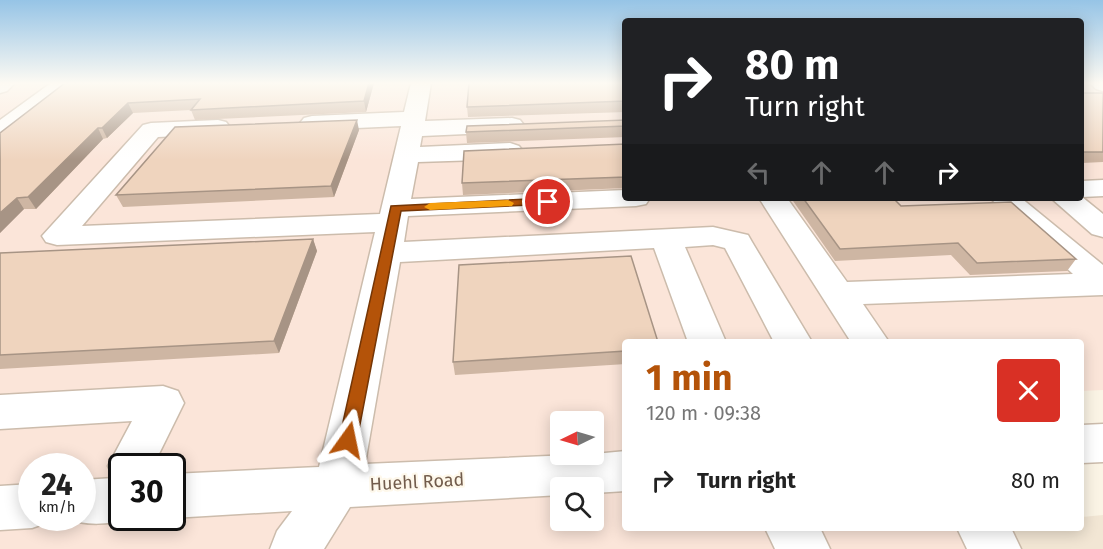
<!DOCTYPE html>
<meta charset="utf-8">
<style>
body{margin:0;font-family:"Fira Sans",sans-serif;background:#f6f6f6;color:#222;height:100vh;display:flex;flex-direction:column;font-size:22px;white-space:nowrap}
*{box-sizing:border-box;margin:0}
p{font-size:20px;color:#767676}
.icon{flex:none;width:33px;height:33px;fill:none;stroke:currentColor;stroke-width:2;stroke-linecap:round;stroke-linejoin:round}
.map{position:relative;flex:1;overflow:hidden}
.sheet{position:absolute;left:622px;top:339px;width:462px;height:192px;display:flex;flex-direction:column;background:#fff;border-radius:6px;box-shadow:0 3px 15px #0003}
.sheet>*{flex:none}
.banner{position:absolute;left:622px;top:18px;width:462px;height:183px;border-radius:6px;box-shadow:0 3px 15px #0003;background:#202124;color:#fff;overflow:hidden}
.needle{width:39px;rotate:265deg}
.tools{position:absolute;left:550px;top:411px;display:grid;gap:12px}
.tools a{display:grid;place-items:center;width:54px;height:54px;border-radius:6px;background:#fff;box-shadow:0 3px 15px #0003;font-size:30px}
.speed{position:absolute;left:18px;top:453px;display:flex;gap:12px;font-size:30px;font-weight:700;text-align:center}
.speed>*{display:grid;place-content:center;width:78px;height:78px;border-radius:50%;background:#fff;box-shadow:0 3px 15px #0003;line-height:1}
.speed small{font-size:15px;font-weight:400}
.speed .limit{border:3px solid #111;border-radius:9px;background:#fff;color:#111}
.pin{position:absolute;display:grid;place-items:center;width:51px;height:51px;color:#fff;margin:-26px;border:3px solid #fff;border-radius:50%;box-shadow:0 2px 6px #0007}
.me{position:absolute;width:66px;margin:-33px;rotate:12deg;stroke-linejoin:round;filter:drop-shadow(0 0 4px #0008)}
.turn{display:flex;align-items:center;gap:21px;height:126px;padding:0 24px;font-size:27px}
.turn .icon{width:78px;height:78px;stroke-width:2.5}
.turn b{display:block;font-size:42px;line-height:51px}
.lanes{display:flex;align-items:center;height:57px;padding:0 24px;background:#0003;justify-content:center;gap:30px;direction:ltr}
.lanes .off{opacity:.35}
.round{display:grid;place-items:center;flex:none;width:63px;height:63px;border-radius:6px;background:#f6f6f6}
.overview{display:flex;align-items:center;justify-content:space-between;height:102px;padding:0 24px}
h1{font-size:36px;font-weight:700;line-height:45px;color:#b45309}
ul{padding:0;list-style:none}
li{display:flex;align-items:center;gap:18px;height:78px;padding:0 24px}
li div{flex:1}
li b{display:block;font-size:22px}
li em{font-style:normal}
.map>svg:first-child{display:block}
.residential{fill:#f2e6d4}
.commercial{fill:#fbe5d9;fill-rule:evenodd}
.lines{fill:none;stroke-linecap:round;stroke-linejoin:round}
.minor-casing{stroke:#ccbcac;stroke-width:3}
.minor{fill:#fff;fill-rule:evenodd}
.wall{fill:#ceb6a3}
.shaded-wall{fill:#a79485}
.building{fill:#efd4be;stroke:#a79485;stroke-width:1.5}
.route{fill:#b45309;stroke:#753606;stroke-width:1.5}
.slow{fill:#f59e0b}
.labels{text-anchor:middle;stroke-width:4.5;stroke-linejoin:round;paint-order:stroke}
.near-street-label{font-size:18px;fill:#725c4c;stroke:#fef8eb}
</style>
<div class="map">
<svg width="1103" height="549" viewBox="0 0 1103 549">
<rect width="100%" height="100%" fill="#fbf4e5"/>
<path class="residential" d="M1103,515v34h-94l-14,-21h87v-11z"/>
<path class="commercial" d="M0,83h625l1,115h456v-115h21v307l-21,1v-49h-456v186h329l13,21h-968zM561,422h33v32h-33zM32,466h50v52h-50zM122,466h50v52h-50zM561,488h33v32h-33z"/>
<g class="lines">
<g class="minor-casing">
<path id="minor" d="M0,83h15l-8,8 -7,2z
M51,83h24l-67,53 -8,2v-18z
M411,83h20l-6,38 87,-3 8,2 4,5 -4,5 -8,2 -90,4 -2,11 90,-4 9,3 4,5 -4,5 -9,3 -92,3 -7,37 215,-9v8h24l-4,6 -10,2 -228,10 -4,26 309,-15 35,8 4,7 60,100h-38l-49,-94 -12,-3 -28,2 41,95h-38l-34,-94 -254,14 -35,202 229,-10 32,-3v40l-32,2v-5h-33v7l-211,12 -26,42h-54l7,-18 15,-20 -120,7h-1l1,-44 147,-7 56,-235 -318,13 -11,-3 -4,-6 101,-111 8,-2 67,-3 8,2 4,5 -4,5 -8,2 -60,3 -76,89 298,-12 21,-88 -89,4 -8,-2 -4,-5 4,-5 8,-2 92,-4z
M1090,83h13v8l-7,-2z
M1103,180v16l-21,1 21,17v23l-11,-3 -41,-36h31v-17z
M759,198h28l60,84 226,-8 -83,-76h31l82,67v30l-240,9 26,38h-38z
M163,386l15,5 6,12 -31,63h-31v52h9c-21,7 -46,8 -66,0h17v-38l32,-2 -6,-12 24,-45 -132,8v-34z
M1103,424v38l-21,1v-38z
M32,484v34h19l-2,4 -17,6 -32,2v-44z
M765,528h55l10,21h-55z
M957,528h54l10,21h-54z"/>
</g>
<use href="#minor" class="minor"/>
</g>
<path class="wall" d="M65,83h309l-8,29 -171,8 -4,-10 -58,3 -26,25 -4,1 -67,70h-12l-24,24v-100z
M626,83v29l-158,5 -1,-10z
M1082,93h21v69l-21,1z
M626,120v17l-159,6 -1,-11z
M359,130l-25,67 -211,10 -7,-12z
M626,144v44l-163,7 -1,-12z
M791,198h102l8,8 175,53 -9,12 -97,4 -19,-20 -116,6z
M313,239l4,12 -38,102 -279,16v-116z
M626,342v22l-171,11 -2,-13z"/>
<path class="shaded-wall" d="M369,83h5l-8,29 -2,-11z
M128,103l5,10 -26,25 -5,-10z
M357,120l2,10 -25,67 -3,-11z
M98,128l5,11 -67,70 -8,-12z
M17,198l7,11 -24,24v-20z
M313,239l4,12 -38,102 -5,-12z"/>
<path class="building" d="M65,83h304l-5,18 -173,9 9,-11 -72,4 -26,25h-4l-70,69 -11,1 -17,15v-80z
M469,83h157v18l-159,6z
M1082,93h21v59h-21z
M357,120l-26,66 -215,9 59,-68z
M626,120v6l-160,6 1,-6z
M626,144v33l-164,6 2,-32z
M803,198h90l8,8 110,-4 65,57 -99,4 -19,-20 -118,6z
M313,239l-39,102 -274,14v-102z
M631,256l27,86h-32v9l-173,11 6,-97z"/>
<linearGradient id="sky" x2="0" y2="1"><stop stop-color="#96c4e6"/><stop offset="0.52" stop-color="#fdfaf3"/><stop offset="1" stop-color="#fdfaf3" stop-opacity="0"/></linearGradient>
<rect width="1103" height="160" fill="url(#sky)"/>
<path class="route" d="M548,198l6,4 -2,2 -151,7 -44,229 -3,5 -6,2 -7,-2 -2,-5 52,-234z"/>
<path class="slow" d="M508,200l6,3 -2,3 -82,4 -6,-3 6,-4z"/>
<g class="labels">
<g class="near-street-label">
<text transform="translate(417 482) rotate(-3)" y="6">Huehl Road</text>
</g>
</g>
</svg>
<div class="tools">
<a><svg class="needle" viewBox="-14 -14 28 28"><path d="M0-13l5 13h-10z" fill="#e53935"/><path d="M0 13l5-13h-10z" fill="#767676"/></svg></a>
<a><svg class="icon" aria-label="search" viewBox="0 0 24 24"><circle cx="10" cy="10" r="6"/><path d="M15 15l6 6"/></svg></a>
</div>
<div class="speed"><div>24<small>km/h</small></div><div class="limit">30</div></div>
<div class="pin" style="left:548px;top:202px;background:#d93025"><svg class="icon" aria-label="arrive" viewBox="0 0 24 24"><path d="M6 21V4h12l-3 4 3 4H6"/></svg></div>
<svg class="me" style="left:348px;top:440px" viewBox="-20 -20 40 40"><path d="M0-17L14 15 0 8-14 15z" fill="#b45309" stroke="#fff" stroke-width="4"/></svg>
<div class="banner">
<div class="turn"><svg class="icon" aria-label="right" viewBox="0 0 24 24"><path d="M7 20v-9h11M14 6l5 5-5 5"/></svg><div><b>80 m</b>Turn right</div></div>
<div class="lanes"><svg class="icon off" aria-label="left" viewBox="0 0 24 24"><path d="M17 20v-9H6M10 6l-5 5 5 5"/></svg><svg class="icon off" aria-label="ahead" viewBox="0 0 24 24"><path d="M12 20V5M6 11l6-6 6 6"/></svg><svg class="icon off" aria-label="ahead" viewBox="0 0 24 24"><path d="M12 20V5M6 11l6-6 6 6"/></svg><svg class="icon" aria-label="right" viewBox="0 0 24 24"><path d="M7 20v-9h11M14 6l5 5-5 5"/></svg></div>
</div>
<section class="sheet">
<div class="overview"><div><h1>1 min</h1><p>120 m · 09:38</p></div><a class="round" style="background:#d93025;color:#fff"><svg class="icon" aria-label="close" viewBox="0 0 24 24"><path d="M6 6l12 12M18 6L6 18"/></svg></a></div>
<ul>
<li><svg class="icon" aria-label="right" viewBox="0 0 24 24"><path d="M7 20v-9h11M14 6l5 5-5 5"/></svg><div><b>Turn right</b></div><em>80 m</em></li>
</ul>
</section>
</div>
